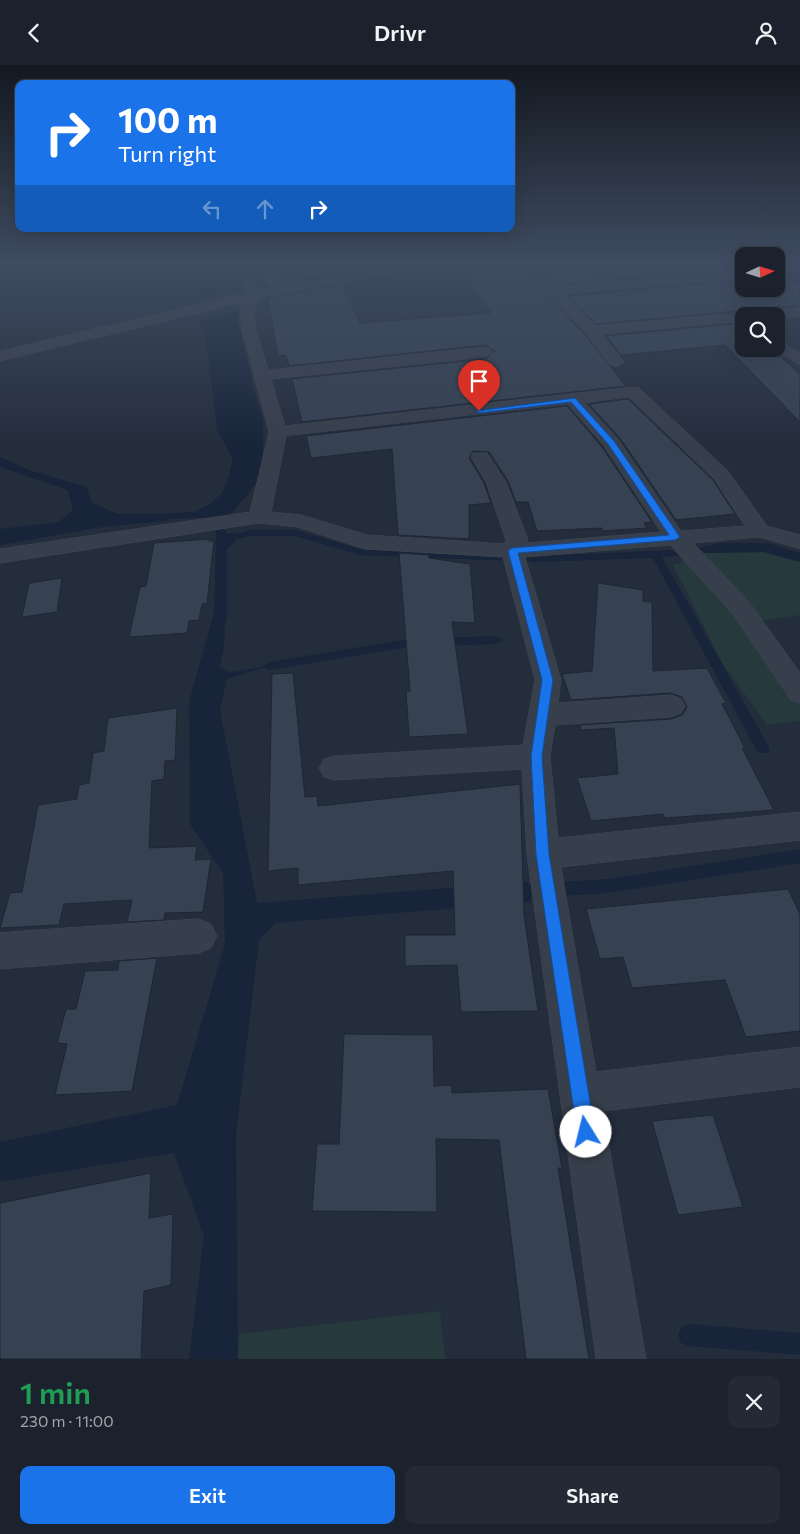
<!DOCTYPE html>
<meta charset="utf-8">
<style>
body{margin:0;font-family:Commissioner,sans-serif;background:#242a35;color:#f1f3f6;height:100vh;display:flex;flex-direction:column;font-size:19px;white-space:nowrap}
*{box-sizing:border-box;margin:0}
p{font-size:16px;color:#a0a4aa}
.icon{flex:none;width:28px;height:28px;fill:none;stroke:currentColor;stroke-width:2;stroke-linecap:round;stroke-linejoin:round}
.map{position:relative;height:1294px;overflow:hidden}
.side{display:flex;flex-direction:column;background:#1b222d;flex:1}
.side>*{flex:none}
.hud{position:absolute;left:15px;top:15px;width:500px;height:152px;border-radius:10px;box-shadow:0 5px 20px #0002,0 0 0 1px #393f49;background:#1a73e8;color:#fff;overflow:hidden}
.needle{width:32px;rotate:86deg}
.tools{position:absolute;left:735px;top:182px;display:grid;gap:10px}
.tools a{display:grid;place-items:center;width:50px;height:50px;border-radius:10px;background:#1b222d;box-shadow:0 5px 20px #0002,0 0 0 1px #393f49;font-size:25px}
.pin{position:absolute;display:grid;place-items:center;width:42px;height:42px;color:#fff;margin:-51px -21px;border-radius:50% 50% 50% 0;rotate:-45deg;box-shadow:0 0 5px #0007}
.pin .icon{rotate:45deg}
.me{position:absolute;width:55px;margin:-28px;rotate:351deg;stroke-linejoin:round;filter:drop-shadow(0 0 4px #0008)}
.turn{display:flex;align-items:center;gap:18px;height:105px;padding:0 20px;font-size:22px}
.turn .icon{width:65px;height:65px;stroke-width:2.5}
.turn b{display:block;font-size:35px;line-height:42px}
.lanes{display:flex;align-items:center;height:48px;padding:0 20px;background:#0003;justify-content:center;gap:25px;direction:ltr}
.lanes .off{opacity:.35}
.round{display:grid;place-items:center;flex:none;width:52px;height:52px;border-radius:10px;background:#242a35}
.head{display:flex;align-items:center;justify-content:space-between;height:85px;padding:0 20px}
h1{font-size:30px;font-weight:600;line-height:38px;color:#1e9e55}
.primary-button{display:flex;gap:10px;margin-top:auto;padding:10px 20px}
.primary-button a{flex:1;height:58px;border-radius:10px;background:#1a73e8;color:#fff;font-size:20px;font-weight:600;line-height:58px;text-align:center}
.primary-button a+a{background:#242a35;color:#f1f3f6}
header{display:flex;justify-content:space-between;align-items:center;height:65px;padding:0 20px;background:#1b222d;font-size:22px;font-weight:600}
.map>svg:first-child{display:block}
.green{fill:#26393d}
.water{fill:#182439}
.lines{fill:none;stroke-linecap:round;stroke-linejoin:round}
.stream{fill:#182439;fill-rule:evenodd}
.building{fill:#364152;stroke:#1f2633}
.minor-casing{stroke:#414855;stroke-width:1}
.tertiary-casing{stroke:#414855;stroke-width:1}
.minor{fill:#383f4c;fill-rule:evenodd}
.tertiary{fill:#383f4c;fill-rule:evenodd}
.route{fill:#1a73e8;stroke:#114b97}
</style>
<header><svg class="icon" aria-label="back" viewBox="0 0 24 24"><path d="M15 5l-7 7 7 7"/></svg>Drivr<svg class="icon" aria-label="person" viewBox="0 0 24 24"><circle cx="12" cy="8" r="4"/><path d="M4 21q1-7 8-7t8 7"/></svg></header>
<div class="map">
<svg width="800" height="1294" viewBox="0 0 800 1294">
<rect width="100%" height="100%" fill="#242d3c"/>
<path class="green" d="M764,487l36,10v53l-55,8 55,80v18l-33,4 -45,-62 -49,-98 33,-12z
M440,1246l5,48h-207l1,-25z"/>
<path class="water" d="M219,201c11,0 18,6 23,15l-2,8 -47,10 11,-23z
M239,246l-1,11 16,68 9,30v37l-5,24 -25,31 -16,7 -18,-1 -1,-8c27,-12 28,-24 35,-51l-16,-29 -11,-91 -9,-19z
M0,392l29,13 58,17 4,15 27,12h48l1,7 -65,6 -102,18v-16l59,-7 14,-12 -5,-20 -68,-23z
M232,469l4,6 -9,10v68l-15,46 18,8 39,-6 -42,13 -7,31 37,193 270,-21 4,20 -256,21 -16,17 -23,195 2,224h-49l15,-123 -30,-83 -174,29v-40l177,-37 48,-161 -2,-71 -33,-49 -1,-122 25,-89 2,-75z
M721,478h47l32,10v9l-36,-10 -58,1 -8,-5z"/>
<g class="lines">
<path class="stream" d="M214,445l7,4 5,19 8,1 17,-4h45l64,19 176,7 162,-7 1,2 -5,3 -32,3 108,192 -2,4h-10l-105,-195 -117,4 -176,-7 -65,-19h-44l-17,4 -7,-1v14l-5,3 -5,-3v-17l-5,-20 -63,5 -5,-3 5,-3z
M219,557l6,4 -1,21 -7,33 -6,4 -6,-4 7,-33 1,-21z
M497,571l6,4 -6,4 -88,3 -140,23 -6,-4 6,-4 140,-23z
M800,784v14l-192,30 -96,6 -5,-2 -3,-5 3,-5 5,-2 96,-6z
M689,1259l111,9v22l-111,-9 -8,-3 -3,-8 3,-8z"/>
</g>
<path class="building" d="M262,199h21l4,19 -21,4z
M299,199h34l4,9 -35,7z
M477,199h42l66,71 41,51 -324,36 -10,-43 193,-20 10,-8 -10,-6 -196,21 -3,-11 -8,1 -10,-58 74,-14 18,39 131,-10 -27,-39 19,-2z
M537,199h42l5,5 4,-1 13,13 -44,4z
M642,199h90l7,5 -119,10 -14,-12z
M784,210l16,10v20l-204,19 -29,-28 177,-16v9h32v-12z
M744,258v26h28l28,25v48l-75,-77 -104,10 -15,-19z
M628,334l85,81 22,34 -59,6 -56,-82 -31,-34z
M567,341l35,41 50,75 -8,1 3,5 -45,3v-3l-65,3 -9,-29h-12l-8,-21 -19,-29 -16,-1 -4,7 15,25 7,20 -22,2v34l-71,-4 -6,-86 -81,9 -5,-22z
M209,474v2h5l-7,62 -5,1 -3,16 -10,1 -2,12 -58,4 11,-50 6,-1 8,-43z
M399,488l30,2v3l41,6 5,59 -23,-1 16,112 -59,3 -3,-45 4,-1z
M62,513l-5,34 -35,5 7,-34z
M598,518l45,7v11l9,1 1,69 54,-3 19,35 -4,1 23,44h-3l32,62 -109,8 -2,-4 -72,7 -14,-43 41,-4 -4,-46 -33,2 -1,-5 91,-6 11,-4 5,-8 -5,-10 -11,-4 -100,7 -9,-26 30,-3z
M293,608l12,124 12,-1 1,10 202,-22 4,131 14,96 -77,1 -4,-47 -52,1v-31h50l-2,-64 -155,14v-17l-30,3 4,-197z
M177,643l-2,52 -10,1 -1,18 -12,2 -3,67 48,-2 -2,14 16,-1 -8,53 -38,1 -1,7 -37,2 5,-22 -68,4 -5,21 -59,3 10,-35 12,-1 16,-87 39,-6 2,-14 10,-2 4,-30 11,-2 4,-33z
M788,824l12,25v117l-54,6 -21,-57 -93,8 -9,-31 -23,2 -14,-50z
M157,893l-25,133 -77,4 12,-51 -10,-1 9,-34h10l9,-38 33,-1 1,-9z
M344,969l89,1 1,51 18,-1v8l96,-4 14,79h-4l31,191h-63l-27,-219 -63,-1 1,73 -125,-1 5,-67h22z
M713,1050l30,92 -65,8 -26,-94z
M151,1108l-2,45 24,-4 -2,71 -27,6 -3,68h-141v-156z"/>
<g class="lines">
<g class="minor-casing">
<path id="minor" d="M0,199h121l-6,4 -115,4z
M225,199l22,2 15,29 -8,15 2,20 12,40 217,-23 8,5 -8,5 -214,22 14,47 348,-39 6,1 89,83 39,55 33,9v14l-41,-12 -66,6 56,59 51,71v30l-9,-3 -58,-86 -63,-69 -145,12 36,123 -3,23 113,-8 10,4 4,7 -4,7 -10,4 -116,8 -5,31 8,82 242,-26v28l-239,27 35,205 204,-25v40l-197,24 43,248h-50l-69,-505 -5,-85 -188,11 -10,-3 -5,-9 5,-9 10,-3 189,-11 12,-65 -32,-123 -138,-8 -67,-22 -39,-4 -259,40v-14l250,-37 19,-80 -27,-102 -2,-20 8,-15 -10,-24zM629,332l85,82 31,47 -64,5 -63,-92 -33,-36zM568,339l36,42 57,86 -134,11 1,-3 -22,-58 -19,-29h-14l-2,4 15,25 20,58 -2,4 -137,-9 -66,-20 -30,-3 15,-76z
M285,199h12l3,16 6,7 -2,3h-10l-6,-9z
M521,199h13l22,23 49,-5 -19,-18h14l19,17 125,-11v8l-181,16 32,32 205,-18v8l-24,2v-2h-32v5l-142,13 22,28 -8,5 -6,-2 -24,-31z
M776,202l6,1 2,3 -2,3 -6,1z
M776,274l24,14v12l-26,-16h2z
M199,854l12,5 6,12 -6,12 -12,5 -199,16v-36z"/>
</g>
<g class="tertiary-casing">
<path id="tertiary" d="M393,199h27l-6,4 -159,31 -255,62v-10l255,-60z"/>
</g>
<use href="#minor" class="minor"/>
<use href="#tertiary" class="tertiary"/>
</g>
<linearGradient id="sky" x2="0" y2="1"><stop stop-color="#141921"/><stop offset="0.52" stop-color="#3f4c61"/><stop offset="1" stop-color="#3f4c61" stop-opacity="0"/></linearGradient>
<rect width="800" height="380" fill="url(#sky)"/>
<path class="route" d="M575,333l39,43 66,96 -5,3 -157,13 35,127 -11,76 7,98 46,278 -3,6 -6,2 -6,-2 -3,-6 -41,-278 -5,-98 11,-76 -34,-129 4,-3 157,-13 -61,-91 -37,-42 -92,11 -3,-2z"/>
</svg>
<div class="tools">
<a><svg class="needle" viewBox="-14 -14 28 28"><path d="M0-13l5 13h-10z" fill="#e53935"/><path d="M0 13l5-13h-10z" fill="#a0a4aa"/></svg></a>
<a><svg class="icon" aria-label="search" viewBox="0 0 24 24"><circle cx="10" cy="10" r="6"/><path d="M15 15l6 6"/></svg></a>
</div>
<div class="pin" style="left:479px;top:346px;background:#d93025"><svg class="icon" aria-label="arrive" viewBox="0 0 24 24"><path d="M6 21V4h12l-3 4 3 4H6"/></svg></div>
<svg class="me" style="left:586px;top:1067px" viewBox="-20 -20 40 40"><circle r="19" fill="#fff"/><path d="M0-13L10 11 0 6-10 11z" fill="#1a73e8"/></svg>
<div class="hud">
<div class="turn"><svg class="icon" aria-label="right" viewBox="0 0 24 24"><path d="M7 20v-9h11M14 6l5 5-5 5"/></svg><div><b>100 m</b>Turn right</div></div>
<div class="lanes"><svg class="icon off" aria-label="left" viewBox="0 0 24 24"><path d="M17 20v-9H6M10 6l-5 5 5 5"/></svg><svg class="icon off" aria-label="ahead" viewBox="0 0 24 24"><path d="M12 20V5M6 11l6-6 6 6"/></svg><svg class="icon" aria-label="right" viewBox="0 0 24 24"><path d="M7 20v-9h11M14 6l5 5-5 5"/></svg></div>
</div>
</div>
<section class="side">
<div class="head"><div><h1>1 min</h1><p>230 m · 11:00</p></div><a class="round"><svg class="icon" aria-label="close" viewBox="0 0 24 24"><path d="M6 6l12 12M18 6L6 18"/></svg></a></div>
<div class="primary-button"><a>Exit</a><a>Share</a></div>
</section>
